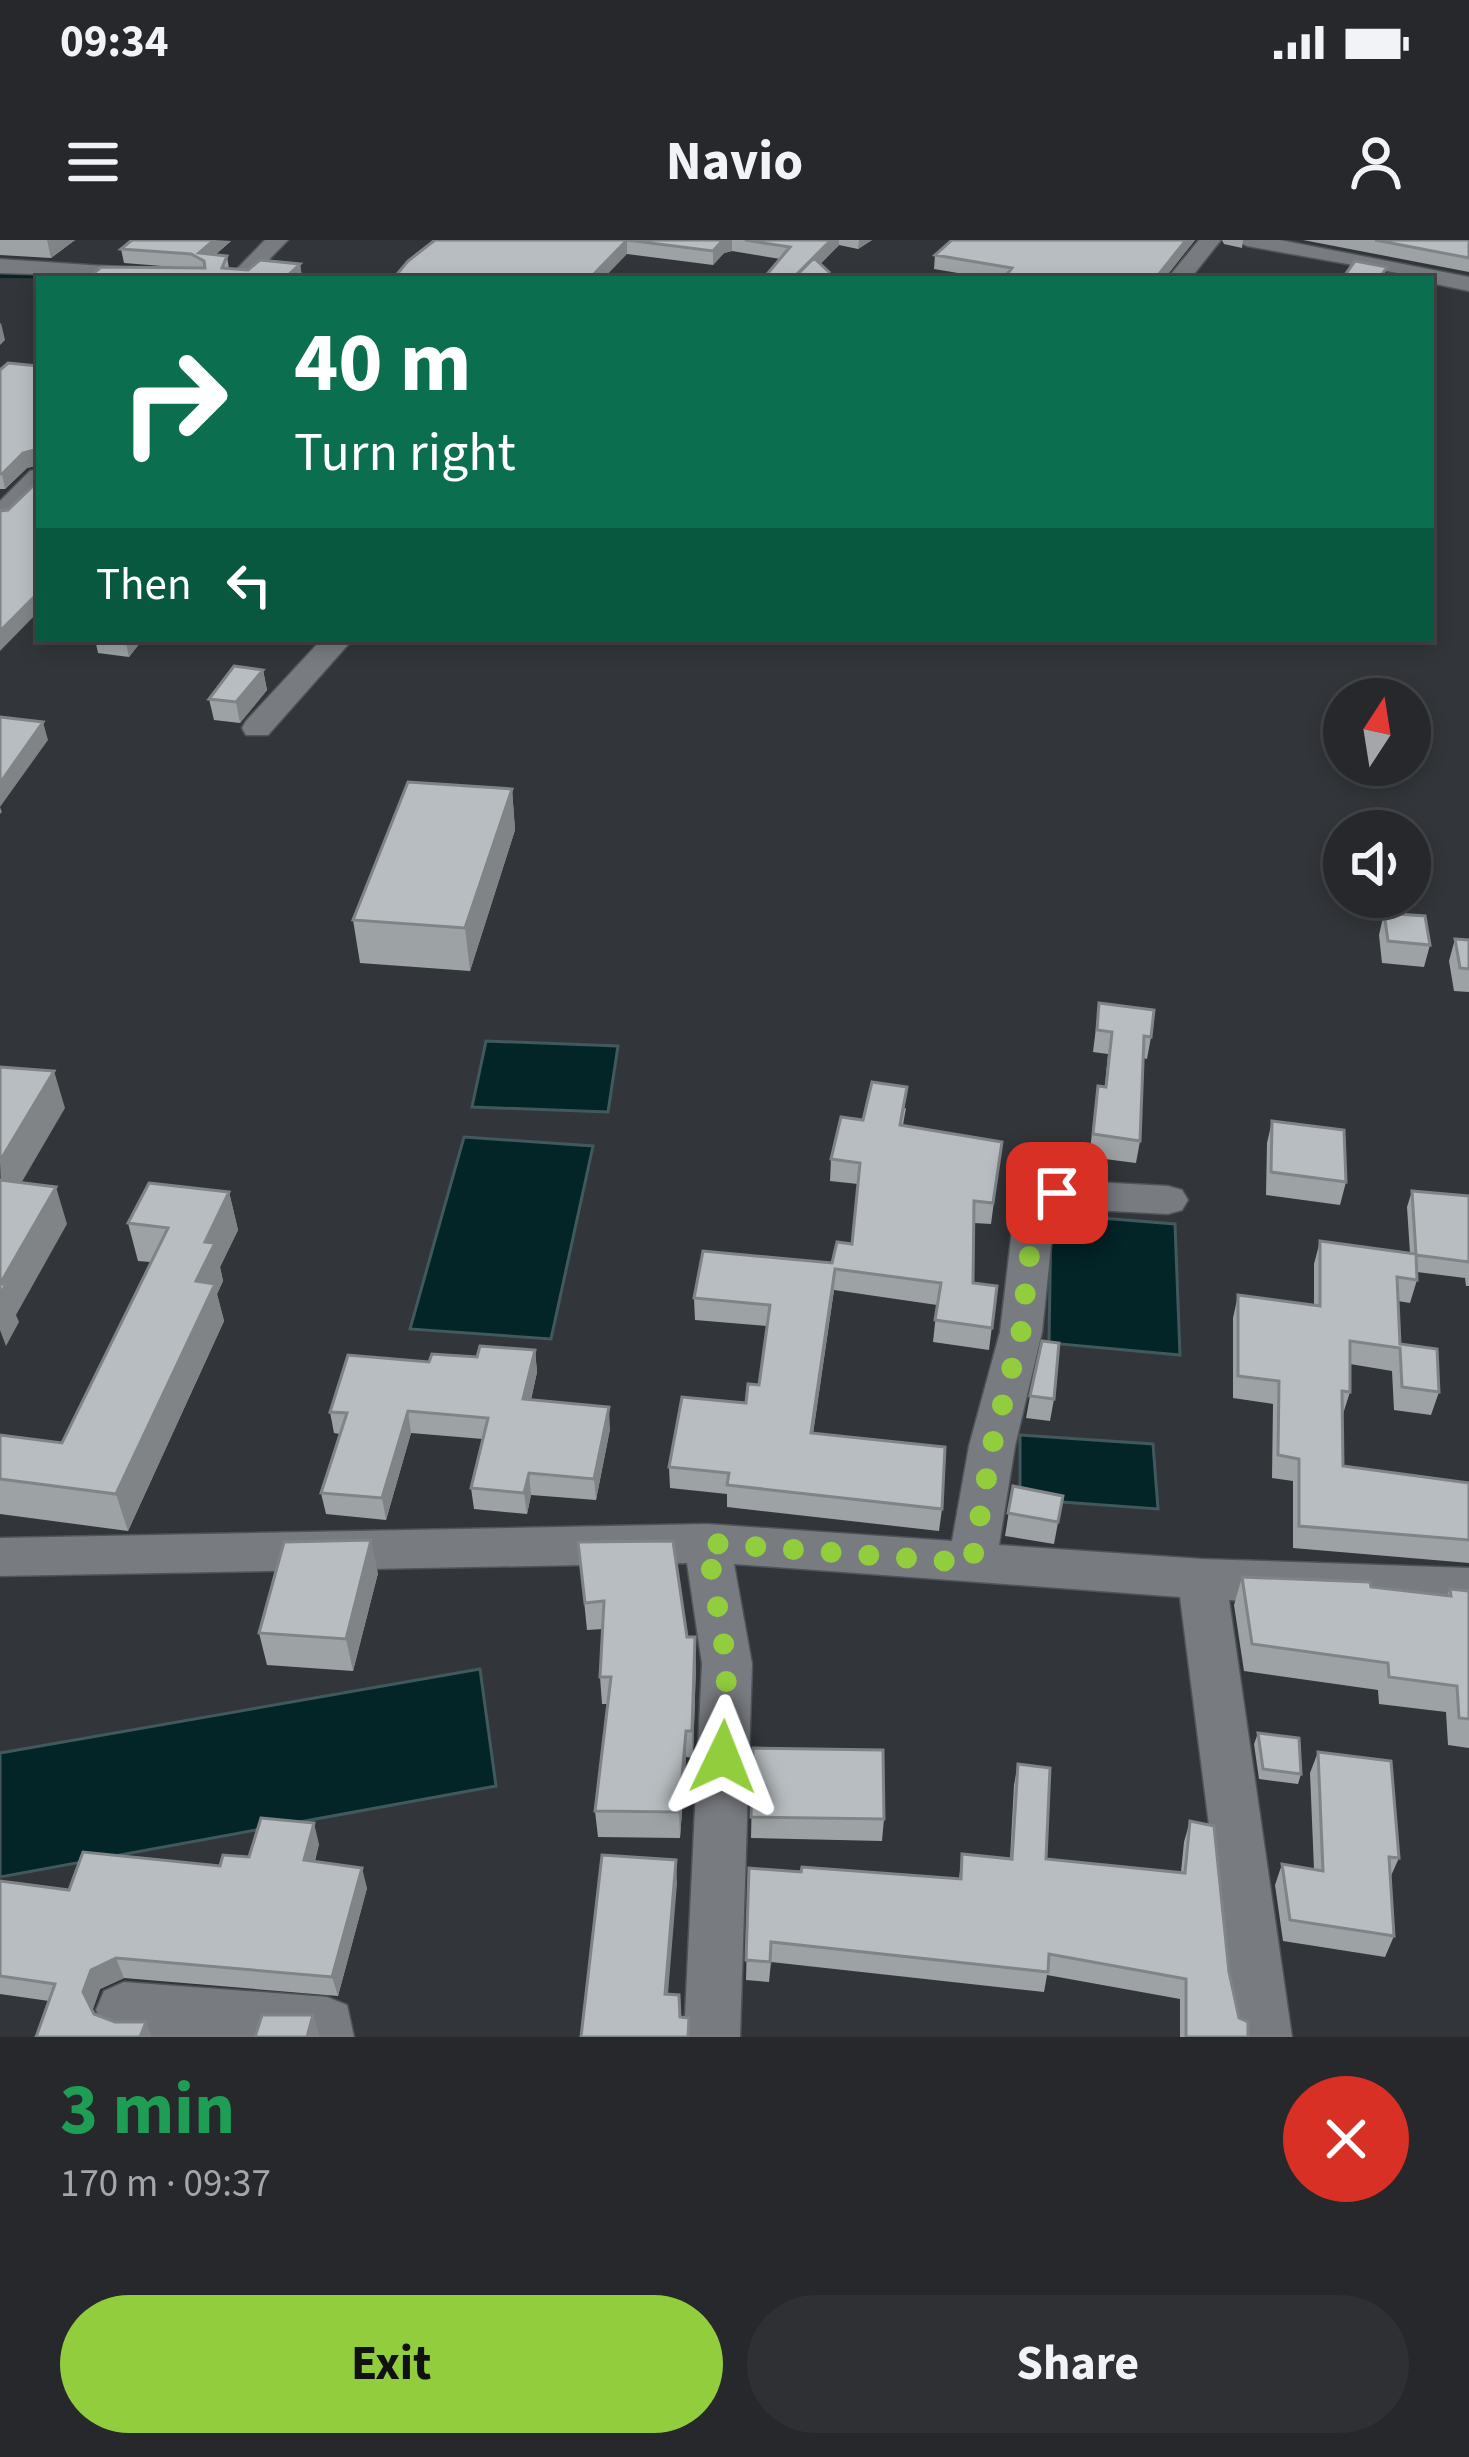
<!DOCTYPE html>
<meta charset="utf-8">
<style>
body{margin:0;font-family:"Source Sans 3",sans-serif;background:#2e3033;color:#f1f3f6;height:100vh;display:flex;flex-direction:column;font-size:45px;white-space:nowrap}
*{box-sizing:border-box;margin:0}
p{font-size:39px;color:#a4a6a9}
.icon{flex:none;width:66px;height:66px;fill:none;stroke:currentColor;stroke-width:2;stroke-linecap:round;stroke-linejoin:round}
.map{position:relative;height:1797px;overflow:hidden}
.sheet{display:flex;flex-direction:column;background:#26282b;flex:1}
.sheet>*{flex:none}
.hud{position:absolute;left:36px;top:36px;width:1398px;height:366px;border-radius:0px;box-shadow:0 6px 18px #0003,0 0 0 3px #424447;background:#0b6e4f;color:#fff;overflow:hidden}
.needle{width:78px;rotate:12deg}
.buttons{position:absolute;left:1323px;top:438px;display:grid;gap:24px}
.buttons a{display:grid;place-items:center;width:108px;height:108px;border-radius:50%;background:#26282b;box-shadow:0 6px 18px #0003,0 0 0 3px #424447;font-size:60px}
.pin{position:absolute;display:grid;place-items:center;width:102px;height:102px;color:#fff;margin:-51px;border-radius:24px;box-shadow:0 6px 18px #0006}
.me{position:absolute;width:132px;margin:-66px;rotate:2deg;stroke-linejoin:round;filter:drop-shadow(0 0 9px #0008)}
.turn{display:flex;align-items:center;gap:42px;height:252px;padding:0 60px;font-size:54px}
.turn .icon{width:156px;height:156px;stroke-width:2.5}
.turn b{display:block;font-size:84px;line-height:102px}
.then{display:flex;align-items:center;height:114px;padding:0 60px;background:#0003;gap:24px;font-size:45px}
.round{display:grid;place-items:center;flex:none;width:126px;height:126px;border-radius:63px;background:#2e3033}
.headline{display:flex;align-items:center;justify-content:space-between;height:204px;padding:0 60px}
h1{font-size:72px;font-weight:700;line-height:90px;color:#1e9e55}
.button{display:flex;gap:24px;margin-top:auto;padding:24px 60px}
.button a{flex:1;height:138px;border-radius:72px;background:#92cd3e;color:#111;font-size:48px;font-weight:700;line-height:138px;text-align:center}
.button a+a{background:#2e3033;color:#f1f3f6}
.status{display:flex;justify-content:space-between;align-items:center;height:84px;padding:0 60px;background:#26282b;direction:ltr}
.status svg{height:33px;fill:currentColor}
header{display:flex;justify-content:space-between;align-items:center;height:156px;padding:0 60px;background:#26282b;font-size:54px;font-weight:700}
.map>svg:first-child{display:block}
.water{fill:#032528;stroke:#41595c;stroke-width:3}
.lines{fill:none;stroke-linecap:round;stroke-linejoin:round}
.canal{fill:#032528;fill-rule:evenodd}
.street-casing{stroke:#505357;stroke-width:3}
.street{fill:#787b80;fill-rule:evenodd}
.wall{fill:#9da3a5}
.shaded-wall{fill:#808486}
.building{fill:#b7bdc0;stroke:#808486;stroke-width:3}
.route{stroke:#92cd3e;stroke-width:21;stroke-dasharray:0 37.8}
</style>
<div class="status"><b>09:34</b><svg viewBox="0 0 49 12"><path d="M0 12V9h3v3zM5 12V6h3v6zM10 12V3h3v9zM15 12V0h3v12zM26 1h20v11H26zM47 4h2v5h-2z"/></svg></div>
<header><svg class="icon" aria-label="menu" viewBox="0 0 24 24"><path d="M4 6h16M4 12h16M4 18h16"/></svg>Navio<svg class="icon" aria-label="person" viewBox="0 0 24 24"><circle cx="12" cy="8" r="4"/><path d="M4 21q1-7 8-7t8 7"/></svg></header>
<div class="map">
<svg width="1469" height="1797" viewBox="0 0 1469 1797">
<rect width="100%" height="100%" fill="#323539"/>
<path class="water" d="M486,801l132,5 -10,66 -136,-5z
M464,897l129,9 -42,193 -141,-10z
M1051,974l124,10 5,131 -131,-12z
M1020,1195l133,9 5,65 -138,-10z
M480,1429l16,117 -496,91v-124z"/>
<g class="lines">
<path class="canal" d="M0,26l142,7 9,6 -151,-1z"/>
<g class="street-casing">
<path id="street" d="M265,0h23l-38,39h-23z
M1199,0h22l-31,39h-23z
M1236,0h44l189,37v14l-38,-8v-4l-184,-33z
M0,19l193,13 11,7 -204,-6z
M39,229v23l-30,30 -9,2v-23l30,-30z
M322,399h31l-85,96h-22l-4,-7 4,-7z
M1057,940l111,6 14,4 6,10 -6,10 -14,4 -113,-6 -13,124 -27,114 -16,99 203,14 267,9v40l-240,-8 63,437h-56l-56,-440 -446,-33 18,100 -12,373h-56l18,-373 -15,-101 -687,13v-38l707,-14 245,17 17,-95 31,-114 15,-127 12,-19z
M124,1742l203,15 20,8 7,32h-231l-19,-8 -8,-19 8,-19z"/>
</g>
<use href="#street" class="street"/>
</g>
<path class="wall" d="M0,0h75l-24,18 -51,-3z
M435,0h437l-14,9 -19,-4 -19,19 9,8v7h-66l17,-20 -48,-8 -8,2 -11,12 -86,-11z
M952,0h243l-31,39h-170l-60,-10 1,-14z
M1222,0h21l-1,8 -18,-4z
M1303,0h166v32z
M231,1l-16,14 12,1 2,13 19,1 52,-6 2,13 -178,-14 -3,-14z
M39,126v99l-12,3 -22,21h-5v-119z
M95,399h48l-14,18 -31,-4z
M263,430l4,20 -27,33 -26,-3 -5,-21z
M512,549l3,41 -45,141 -110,-8 -7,-43z
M1384,673l46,32 -6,22 -42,-4 -3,-28z
M1455,699l14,1v52l-15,-1 -5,-30z
M1099,763l52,34 -4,22 -4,-1 -3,83 -4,22 -47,-6 9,-71 7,1 3,-33 -15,-2z
M906,868l-3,17 99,17 -11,82 -17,-1 -1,60 24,3 -8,64 -56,-8 4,-37 -103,-15 -21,143 129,76 -3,22 -212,-24v-13l-57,-6 -1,-21 77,-64 13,-18 8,-59 -72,-6 -1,-22 138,-35 20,-19 6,-60 -28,-3 1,-22 32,-39z
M1272,881l74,61 -6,23 -74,-10 1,-52z
M1412,951l57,5v90h-3l-1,-8 -48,-6v8l-7,23 -12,-2 2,43 39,48 -8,23 -37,-5 -2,-39 -42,-7v28l-7,22v52l126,17v80l-176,-15v-67l-21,-3 1,-74 -40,-6v-80l5,-23 76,10v-41l6,-23 90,12 -3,-46z
M229,952l9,38 -18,37 3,14 -6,13 7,27 -96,210 -128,-17v-79l62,8 89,-181 -13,-1 -10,-38z
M535,1110l2,22 -6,28 79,29 -14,71 -65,-5 -4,19 -53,-5 -3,-21 12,-49 -72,-6 -25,87 -60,-6 -5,-21 19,-59 -6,-1 -4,-21 99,-50z
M1030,1156l24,3 -4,22 -24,-3z
M1013,1246l50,10 -9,48 -49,-8z
M578,1302l109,95 9,27 -3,94 -7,-1 -6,81 -82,-1 -3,-26 13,-107h-6l-2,-27 3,-48 -16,1z
M378,1333l-25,98 -86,-6 -8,-32z
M1242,1337l129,10 76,9 3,-7 19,2v157l-21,-3 -2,-33 -67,-8 -1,-14 -134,-19 -10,-66z
M1258,1493l43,41 -3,10 -39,-5 -5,-35z
M753,1508l131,71 -2,22 -131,-3z
M1318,1512l81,106 -9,20 4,58 -9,21 -102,-16 -8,-56 7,-21 32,5 -4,-96z
M1018,1524l28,95 135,13 3,-30 6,-21 39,151 10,46 9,19h-68v-38l-133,-24 -3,17 -273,-30 -2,20 -23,-2 3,-112 210,11 3,-25 48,5 4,-74z
M319,1604l-4,17 52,27 -29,108 -214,-18 -24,11 -8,22 2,3 -45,-13 -49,-7v-113l69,9 151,-24 29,-9z"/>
<path class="shaded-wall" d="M47,0h28l-24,18z
M214,0l17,1 -26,23 -6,-11z
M627,0v14l-24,25h-14z
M723,0h9v11l-8,2 -11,12v-14z
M831,0h8v5l-33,34h-14z
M859,0h13l-14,9z
M1186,0h9l-31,39h-9z
M300,24l2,13 -1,2h-17z
M1,83l4,17 -5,5v-21z
M34,210l4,15 -11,3 -22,21 -3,-15 21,-21z
M39,352v19l-39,40v-20z
M125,399h18l-14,18z
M263,430l4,20 -27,33 -4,-21z
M43,482l5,18 -48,67 2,5 -2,2v-31z
M512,549l3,41 -45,141 -5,-43z
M54,831l11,37 -63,108 -2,-55z
M56,947l11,37 -51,91 3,7 -13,24 -6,-16v-46z
M229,952l9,38 -18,37 3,14 -6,13 7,27 -96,210 -12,-37 80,-213 9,-39z
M835,1029l-1,21 -24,165 1,-22z
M535,1110l2,22 -11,49 -3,-22z
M609,1167l1,22 -14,71 -2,-21z
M408,1171l3,22 -25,87 -4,-22z
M529,1233l2,22 -4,19 -3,-21z
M371,1300l7,33 -25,98 -7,-32z
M695,1397l1,27 -3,94 -1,-27z
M686,1491v26l-6,81 -1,-26z
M314,1583l5,21 -10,36 -5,-20z
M676,1620l1,24 -11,134 -1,-24z
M362,1628l5,20 -29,108 -6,-19z
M116,1718l8,20 -24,11 -8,23 -9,-20 8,-22z
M313,1775l7,22h-13z
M146,1782l6,15h-12z"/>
<path class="building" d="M132,0h82l-15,13 28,3 -5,12 26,2 12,-10 40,4 -16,15h-197l14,-12 104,1 -1,-7 -13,-7 -70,-5z
M435,0h288l-10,11 -86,-11 -38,39h-196l15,-18z
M745,0h86l-39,39h-29l27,-32z
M952,0h234l-31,39h-152l9,-11 -77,-13z
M1375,0h94v18z
M814,18l15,14 -6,7h-30z
M1355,21l32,6 -8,12h-37z
M8,123l31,3v87l-5,-3 -11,3 -21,21h-2v-104z
M39,232v120l-39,39v-120l8,-1 31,-30z
M234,426l29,4 -27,32 -27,-3z
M0,477l43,5 -43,61z
M408,542l104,7 -47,139 -112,-8z
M1384,673l41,3 5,29 -42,-4z
M1455,699l14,1v29l-9,-1z
M1099,763l55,7 -3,27 -7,-1 -4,105 -47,-7 5,-48 8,1 6,-55 -15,-2z
M0,827l54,4 -54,90z
M872,842l35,5 -7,38 102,17 -9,61 -19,-2 -1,82 24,3 -5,42 -57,-8 6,-37 -106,-14 -24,164 134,14 -3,62 -215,-24 2,-12 -60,-6 13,-70 64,6 2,-19 11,1 11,-80 -76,-7 9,-47 129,12 5,-21 15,2 8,-81 -29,-4 10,-42 22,3z
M1272,881l72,9 2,52 -75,-10z
M0,940l56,7 -56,97h6l-6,11z
M149,943l80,9 -24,50 10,1 -19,38 19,3 -99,210 -116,-15v-44l62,8 106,-215 -40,-5z
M1412,951l57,5v66l-53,-7z
M1320,1001l96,13 1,26 -20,-3 3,67 37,5 2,43 -37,-5 -2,-39 -50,-7v51l-8,-1 1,75 126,17v57l-170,-14v-67l-21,-4 1,-74 -41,-5v-81l82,11z
M1042,1101l17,2 -5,56 -24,-3z
M480,1106l55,4 -12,49 86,8 -15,72 -65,-6 -5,20 -53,-5 17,-70 -80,-7 -26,87 -61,-5 26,-80 -17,-1 18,-57 81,7 3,-8 45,3z
M1013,1246l50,10 -5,26 -50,-9z
M371,1300l-25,99 -87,-6 25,-91z
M673,1301l14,96h8l-3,94h-6l-7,81 -84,-1 16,-134h-11l4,-76 -19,2 -7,-61z
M1242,1337l128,5 1,5 80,9 -1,-7 19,2v128l-10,-1 -2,-32 -68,-9 -1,-14 -136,-19z
M1258,1493l41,5 2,36 -38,-5z
M753,1508l130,2 1,69 -133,-2z
M1318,1512l73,9 8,97 -10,-1 5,79 -104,-16 -8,-56 41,7z
M1018,1524l32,4 -4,91 139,14 5,-52 24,5 15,146 10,46 9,4v15h-62v-58l-137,-25 -1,18 -277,-30 -1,20 -24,-2 3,-92 52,4 1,-5 159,12 1,-25 50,5z
M261,1578l53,5 -10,37 58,8 -30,109 -216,-19 -25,12 -8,22 11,22 21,8h31l-6,15h-104l19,-53 -55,-8v-95l69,9 14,-38 137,14 3,-11 26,2z
M602,1615l74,5 -11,134 14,1 1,22 9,1 -1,19h-107z
M262,1775h51l-6,22h-52z"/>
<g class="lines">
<path class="route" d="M723,1517l4,-93 -20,-121 265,20 20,-117 29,-114 14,-127 6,-9 16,-3"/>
</g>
</svg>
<div class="buttons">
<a><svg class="needle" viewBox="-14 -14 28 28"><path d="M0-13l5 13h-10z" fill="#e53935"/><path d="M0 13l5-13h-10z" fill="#a4a6a9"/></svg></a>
<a><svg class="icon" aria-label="sound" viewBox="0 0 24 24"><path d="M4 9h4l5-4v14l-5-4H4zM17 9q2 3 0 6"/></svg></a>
</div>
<div class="pin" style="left:1057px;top:953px;background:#d93025"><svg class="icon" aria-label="arrive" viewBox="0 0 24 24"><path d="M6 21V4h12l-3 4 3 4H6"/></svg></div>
<svg class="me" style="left:723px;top:1517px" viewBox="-20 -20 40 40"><path d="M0-17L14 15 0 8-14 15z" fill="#92cd3e" stroke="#fff" stroke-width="4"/></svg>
<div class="hud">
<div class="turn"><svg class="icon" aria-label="right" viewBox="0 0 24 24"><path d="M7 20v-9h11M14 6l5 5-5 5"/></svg><div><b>40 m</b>Turn right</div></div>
<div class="then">Then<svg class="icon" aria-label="left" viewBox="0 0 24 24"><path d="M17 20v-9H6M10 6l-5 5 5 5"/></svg></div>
</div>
</div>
<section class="sheet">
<div class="headline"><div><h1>3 min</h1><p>170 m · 09:37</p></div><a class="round" style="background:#d93025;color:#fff"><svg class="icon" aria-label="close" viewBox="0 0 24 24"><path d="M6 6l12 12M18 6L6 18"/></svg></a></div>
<div class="button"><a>Exit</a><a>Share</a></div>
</section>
